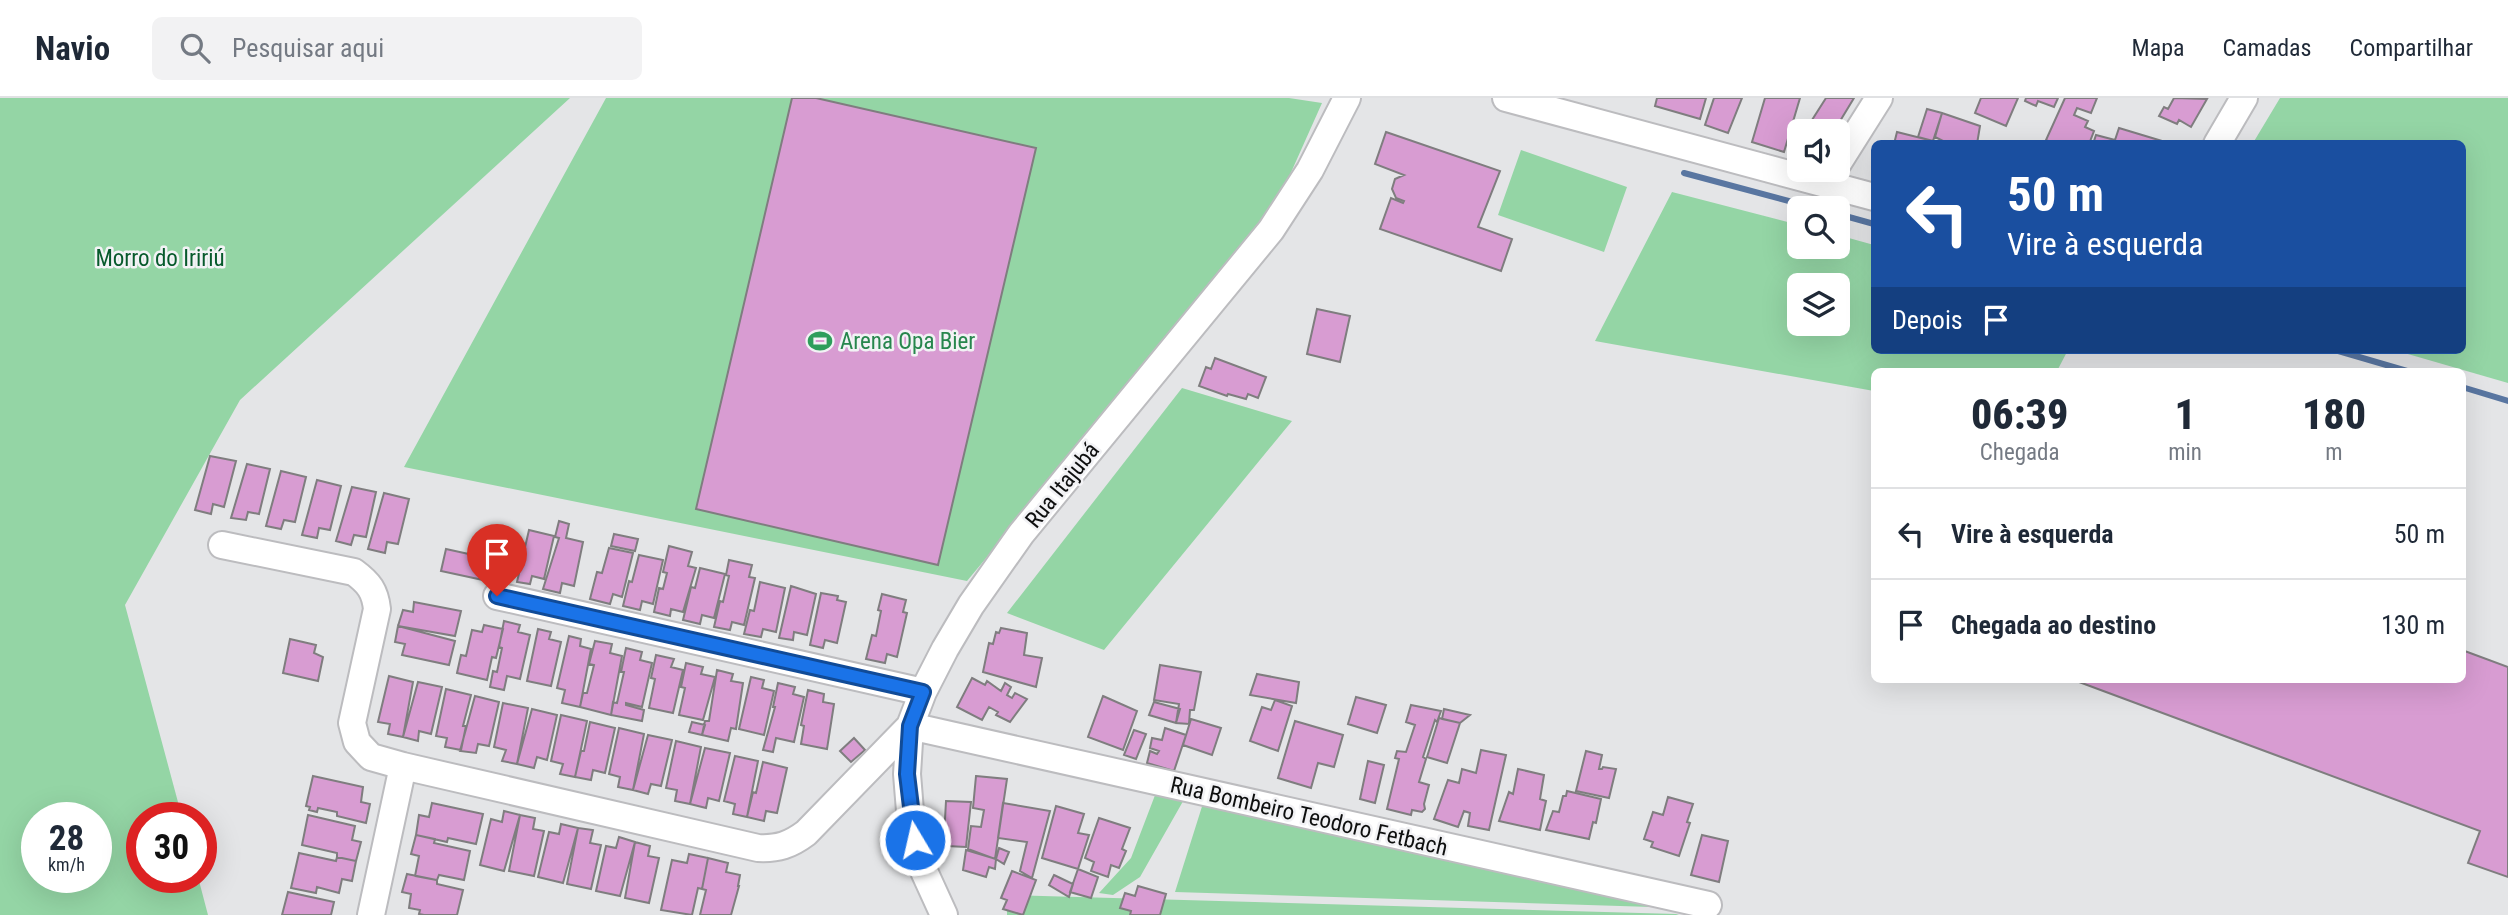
<!DOCTYPE html>
<html lang="pt">
<meta charset="utf-8">
<style>
body{margin:0;font-family:"Roboto Condensed",sans-serif;background:#f2f2f3;color:#1f2937;height:100vh;display:flex;flex-direction:column;font-size:26px;white-space:nowrap}
*{box-sizing:border-box;margin:0}
p{font-size:23px;color:#747a83}
.icon{flex:none;width:38px;height:38px;fill:none;stroke:currentColor;stroke-width:2;stroke-linecap:round;stroke-linejoin:round}
.map{position:relative;flex:1;overflow:hidden}
.side{position:absolute;left:1871px;top:270px;width:595px;height:315px;display:flex;flex-direction:column;background:#fff;border-radius:10px;box-shadow:0 7px 28px #0002}
.side>*{flex:none}
.guide{position:absolute;left:1871px;top:42px;width:595px;height:214px;border-radius:10px;box-shadow:0 7px 28px #0002;background:#1a4fa0;color:#fff;overflow:hidden}
.tools{position:absolute;left:1787px;top:21px;display:grid;gap:14px}
.tools a{display:grid;place-items:center;width:63px;height:63px;border-radius:10px;background:#fff;box-shadow:0 7px 28px #0002;font-size:35px}
.speed{position:absolute;left:21px;top:704px;display:flex;gap:14px;font-size:35px;font-weight:700;text-align:center}
.speed>*{display:grid;place-content:center;width:91px;height:91px;border-radius:50%;background:#fff;box-shadow:0 7px 28px #0002;line-height:1}
.speed small{font-size:18px;font-weight:400}
.speed .limit{border:10px solid #d22;background:#fff;color:#111}
.pin{position:absolute;display:grid;place-items:center;width:60px;height:60px;color:#fff;margin:-72px -30px;border-radius:50% 50% 50% 0;rotate:-45deg;box-shadow:0 0 7px #0007}
.pin .icon{rotate:45deg}
.me{position:absolute;width:77px;margin:-38px;rotate:351deg;stroke-linejoin:round;filter:drop-shadow(0 0 5px #0008)}
.turn{display:flex;align-items:center;gap:24px;height:147px;padding:0 21px;font-size:32px}
.turn .icon{width:91px;height:91px;stroke-width:2.5}
.turn b{display:block;font-size:49px;line-height:60px}
.then{display:flex;align-items:center;height:66px;padding:0 21px;background:#0003;gap:14px;font-size:26px}
.eta{display:flex;justify-content:space-evenly;align-items:center;height:119px;text-align:center}
.eta b{font-size:42px;font-weight:800;line-height:49px}
ul{padding:0;list-style:none}
li{display:flex;align-items:center;gap:21px;height:91px;padding:0 21px;border-top:2px solid #e0e1e3}
li div{flex:1}
li b{display:block;font-size:26px}
li em{font-style:normal}
header{display:flex;align-items:center;gap:42px;box-sizing:border-box;height:98px;padding:0 35px;background:#fff;border-bottom:2px solid #e0e1e3}
header strong{font-size:33px}
nav{display:flex;gap:38px;margin-inline-start:auto;font-size:24px}
.search{width:490px;height:63px;background:#f2f2f3;display:flex;align-items:center;gap:18px;box-sizing:border-box;padding:0 24px;border-radius:10px;color:#747a83;font-size:26px}
.map>svg:first-child{display:block}
.green{fill:#94d5a5;fill-rule:evenodd}
.lines{fill:none;stroke-linecap:round;stroke-linejoin:round}
.stream{stroke:#5976a1;stroke-width:6}
.building{fill:#d89cd2;stroke:#7f7d7f;stroke-width:2}
.minor-casing{stroke:#bcbcbf;stroke-width:30}
.minor{stroke:#fff;stroke-width:26}
.route-casing{stroke:#114b97;stroke-width:18}
.route{stroke:#1a73e8;stroke-width:12}
.labels{text-anchor:middle;stroke-width:5;stroke-linejoin:round;paint-order:stroke}
.park-label{font-size:23px;fill:#075a2c;stroke:#f2f2f5}
.leisure-label{font-size:23px;fill:#27864d;stroke:#f2f2f5;text-anchor:start}
.street-label{font-size:23px;fill:#0e0f0f;stroke:#f2f2f5}
</style>
<header>
<strong>Navio</strong>
<div class="search"><svg class="icon" aria-label="search" viewBox="0 0 24 24"><circle cx="10" cy="10" r="6"/><path d="M15 15l6 6"/></svg>Pesquisar aqui</div>
<nav><a>Mapa</a><a>Camadas</a><a>Compartilhar</a></nav>
</header>
<div class="map">
<svg width="2508" height="817" viewBox="0 0 2508 817">
<rect width="100%" height="100%" fill="#e4e5e7"/>
<path class="green" d="M0,0h570l-330,302 -115,205 57,212h-40v60h56l10,38h-208zM37,719h59v60h-59z
M606,0h683l33,5 -50,112 -305,366 -563,-114z
M2280,0h228v285l-114,-33h68v-206l-209,-1z
M1521,52l106,37 -23,65 -106,-37z
M1672,94l127,33v22h39v-12l36,10v105h194l-11,21h-183v20l-279,-50zM1838,187v39h-39v-39z
M1182,290l110,33 -188,229 -97,-37z
M1157,692l29,6 -46,81 -27,18 -14,-2 32,-35z
M1205,699l447,110 -477,-15z
M1007,797l669,19 3,1h-672z"/>
<g class="lines">
<path class="stream" d="M1684,75l131,35
M1838,116l36,10
M2335,252l72,21
M2462,289l46,14"/>
</g>
<path class="building" d="M792,0h24l220,50 -98,417 -242,-56z
M1657,0h49l-6,21 -45,-13z
M1714,0h28l-14,35 -23,-8z
M1765,0h35l-16,54 -32,-10z
M1826,0h28l-20,33h-29z
M1981,0h37l-12,28 -31,-13z
M2026,0h32l-4,9 -16,-6 -2,5 -11,-5z
M2065,0h32l-6,15 -14,-5 -3,7 14,6 -3,6 9,4 -5,13h-35l-8,-4z
M2174,0l33,1 -16,28 -12,-7 -2,4 -18,-8 5,-9 4,2z
M1927,11l15,4 -9,28 -15,-4z
M1942,15l38,13 -3,18h-28l-14,-7z
M2119,30l53,16h-79l3,-9 19,5z
M1386,34l114,39 -22,56 34,12 -11,32 -121,-42 11,-31 12,5 1,-2 -8,-3 -4,-9 3,-10 9,-4 -29,-11z
M1897,34l36,9v3h-39z
M1317,211l33,7 -10,46 -33,-8z
M1215,260l51,19 -8,21 -10,-4 -2,5 -18,-5 -1,2 -28,-10 7,-19 5,2z
M210,358l26,5 -12,46 -11,-3 -2,10 -16,-4z
M247,366l23,5 -11,45 -11,-2 -2,8 -15,-2z
M281,373l25,6 -11,45 -11,-2 -3,9 -15,-3z
M317,382l24,6 -11,44 -11,-2 -2,10 -15,-3z
M352,389l24,5 -10,45 -12,-2 -3,10 -15,-4z
M384,395l25,6 -11,45 -11,-2 -2,11 -17,-4z
M559,423l10,3 -3,14 17,4 -9,44 -12,-3 -2,10 -17,-4 16,-51 -4,-1z
M529,432l25,6 -10,43 -12,-3 -2,8 -13,-2z
M614,436l24,5 -3,12 -24,-5z
M669,448l23,6 -4,14 8,2 -13,44 -12,-3 -1,7 -16,-4 5,-24 4,1 4,-16 -4,-1z
M609,450l24,5 -11,44 -9,-3 -3,10 -20,-5 7,-27 5,1z
M446,451l41,9 -4,22 -42,-9z
M639,457l24,5 -10,44 -11,-3 -2,9 -17,-4 6,-25 3,1z
M729,462l23,5 -3,12 6,1 -11,47 -12,-3 -2,8 -16,-3 6,-26 3,1 6,-26 -3,-1z
M700,470l25,6 -11,44 -12,-3 -2,9 -17,-4 8,-33 4,1z
M760,484l25,6 -9,44 -13,-3 -2,8 -17,-3 6,-24 4,1z
M791,488l25,8 -9,41 -13,-3 -1,8 -14,-2z
M821,495l17,3 -1,4 9,2 -9,41 -12,-3 -2,8 -13,-3z
M882,496l24,6 -3,12 4,1 -10,44 -10,-3 -2,9 -19,-4 6,-24 4,1 5,-25 -3,-1z
M414,504l47,9 -6,25 -57,-10 5,-16 10,2z
M504,523l16,4 -2,7 12,3 -10,44 -13,-3 -3,14 -14,-3 3,-16 4,1 5,-24 -3,-1z
M484,527l19,4 -7,29 -4,-1 -5,23 -30,-7 4,-18 5,1 6,-26 10,2z
M398,528l57,15 -6,24 -47,-10 3,-11 -10,-2z
M1001,530l26,5 -3,22 18,3 -6,29 -53,-15 6,-29 4,1 3,-12 3,1z
M538,531l13,3 -2,7 12,3 -10,44 -24,-5z
M569,538l12,3 -1,7 11,3 -11,58 -18,-4 3,-13 -8,-2z
M290,541l26,6 -2,8 9,4 -5,24 -35,-8z
M595,543l17,3 -2,9 12,3 -11,59 -31,-8 3,-14h4l7,-28 -5,-1z
M626,550l16,4 -2,8 12,3 -10,44 -16,-4v2l18,5 -2,11 -31,-6 2,-13 4,1 7,-31h-3z
M2462,552l46,17v210l-40,-14 12,-32 -409,-152h391z
M656,557l18,4 -3,8 12,3 -10,43 -24,-5 6,-29 -4,-1z
M686,565l17,4 -2,7 14,3 -12,43 -24,-5 6,-27 -4,-1z
M1160,567l41,7 -7,38h-4l-1,14 -13,-1 3,-19 -25,-4z
M717,572l16,4 -2,7 12,2 -7,46 -5,-1 -3,13 -26,-6 3,-14h4z
M1257,576l42,8 -3,21 -46,-8z
M389,578l24,6 -10,55 -15,-3 2,-10 -12,-2z
M751,579l13,3 -2,8 12,3 -10,44 -25,-6z
M972,580l13,7 2,-4 14,10 4,-8 6,4 -4,8 5,3 3,-5 12,6 -17,23 -14,-7 2,-3 -9,-5 -7,13 -25,-13z
M418,584l24,5 -11,47 -12,-3 -1,10 -15,-4z
M778,585l17,4 -2,7 11,3 -10,45 -18,-4 -3,14 -10,-2 12,-43h-2z
M446,591l25,6 -8,31h3l-5,24 -16,-3 2,-9 -11,-2z
M808,592l16,4 -1,8 11,2 -7,45 -26,-5 3,-18 -3,-1z
M475,598l24,6 -10,44 -11,-2 -2,9 -16,-2z
M1103,598l34,15 -14,39 -35,-13z
M1356,599l30,8 -9,28 -29,-9z
M1275,602l17,6 -14,45 -28,-10 12,-34 9,3z
M1154,604l26,7 -4,14 -27,-8z
M503,605l25,5 -11,56 -15,-3 4,-11 -12,-3z
M1411,607l30,6 -4,11 -2,-2 -12,37 3,2 -7,23 10,3 -5,19 1,5 -3,3 -10,-2 -1,5 -24,-6 12,-50 -4,-1 2,-7 9,1 9,-27 -9,-3z
M532,611l25,6 -10,45 -10,-3 -3,11 -17,-4z
M1444,611l26,6 -10,8 -18,-4z
M561,617l26,6 -12,56 -15,-3 3,-10 -12,-3z
M1439,620l21,5 -13,40 -20,-6z
M1191,621l30,9 -9,27 -29,-10z
M1295,623l48,14 -9,32 -16,-4 -7,25 -33,-10z
M590,624l25,6 -10,45 -12,-3 -2,10 -16,-3 6,-26h3z
M692,624l13,3 -3,10 -13,-3z
M619,630l25,6 -11,56 -15,-3 2,-10 -11,-3z
M1165,630l21,7 -12,36 -27,-8 3,-12 7,3 2,-3 -9,-3 2,-10 10,2z
M1134,632l12,4 -10,25 -12,-4z
M648,637l24,5 -11,46 -10,-2 -3,10 -15,-4z
M854,640l11,12 -14,12 -11,-11z
M676,643l25,6 -11,57 -15,-3 2,-11 -11,-2z
M705,650l25,5 -11,48 -11,-3 -2,10 -16,-4z
M1481,652l25,5 -17,75 -21,-4 2,-13 -6,-2 -6,16 -24,-8 14,-39 11,3 3,-14 14,4z
M1586,653l16,4 -3,14h3l1,-2 13,2 -7,29 -33,-7z
M735,658l23,5 -11,56 -14,-3 2,-10 -11,-3z
M1368,663l16,4 -9,38 -15,-4z
M763,664l24,6 -10,45 -11,-2 -2,10 -17,-4 6,-25 3,1z
M1518,671l26,6 -4,24 6,2 -6,29 -41,-9 10,-29 4,2z
M313,678l50,11 -2,15 9,2 -4,19 -29,-7v-4l-19,-4 -1,4 -8,-2 1,-3 -4,-1z
M976,678l31,3 -12,80 -27,-10 3,-23 10,1 3,-17 -11,-2z
M1567,693l34,8 -5,24 -3,-1 -4,17 -43,-9 7,-19 6,1 4,-16h3z
M1668,699l25,7 -6,18 3,1 -11,33 -28,-9 2,-5 -9,-3 9,-27 10,3z
M946,703l25,1 -5,45 -19,-1v-7l-3,-1z
M432,705l51,11 -7,30 -28,-6 -1,4 -31,-7 3,-20 10,2z
M1003,705l47,8 -18,67 -12,-7 7,-29 -29,-4z
M1056,708l28,8 -6,19 11,2 -11,34 -36,-11z
M504,713l16,4 -16,56 -24,-6 11,-46 11,3z
M308,717l47,11 -3,14 9,2 -5,19 -19,-4v-4l-35,-8z
M520,717l15,3 -2,11 11,2 -10,45 -25,-5z
M1099,720l31,10 -8,21 4,2 -7,17 -8,-3 -3,12 -17,-6 3,-9 -9,-4z
M561,726l17,4 -15,55 -25,-6 11,-45 10,2z
M578,730l15,2 -3,13 11,2 -10,44 -24,-5z
M416,737l19,4 -1,4 36,8 -6,29 -25,-5 -2,5 -22,-4 4,-20 -8,-2z
M1702,737l26,6 -9,41 -28,-7z
M619,739l16,5 -15,54 -24,-5 10,-45 10,2z
M635,744l15,4 -2,10 11,2 -10,45 -24,-5z
M999,750l10,4 -5,12 -8,-5z
M966,752l30,9 -1,10 -6,-2 -3,10 -23,-7z
M299,755l37,8 1,-4 19,4 -4,20 -10,-2 -3,14 -22,-6 -1,6 -25,-5z
M689,756l19,4 -6,31 -4,-1 -6,27 -31,-5 11,-50 15,3z
M708,760l20,5 -2,9 14,3 -2,11h1l-8,29h-31l6,-25 -4,-1z
M1078,771l20,8 -7,21 -21,-6z
M1012,773l24,9 -13,35 -20,-6 4,-9 -6,-2z
M407,776l30,6v4l26,6 -6,25h-33l-5,-1 1,-4 -11,-2 2,-14 -9,-2z
M1054,777l19,9 -4,13 -20,-12z
M1138,788l28,8 -6,21h-30l1,-4 -11,-3 5,-15 10,3z
M288,794l46,10 -3,13h-49z"/>
<g class="lines">
<g class="minor-casing">
<path id="minor" d="M1506,0l368,99
M2217,46l27,-46
M1838,65l41,-65
M222,447l132,27c15,11 21,19 23,37l-25,114 5,19 14,15 32,9 355,82c20,1 32,-3 48,-15l104,-107
M497,498l426,96
M910,628l798,179
M371,817l32,-149
M944,817l-21,-46 -13,-58 -3,-37 3,-48 13,-34 22,-43 26,-44 50,-71 250,-304 39,-60 37,-72"/>
</g>
<use href="#minor" class="minor"/>
</g>
<g class="lines">
<g class="route-casing">
<path id="route" d="M497,498l426,96 -13,34 -3,48 8,66"/>
</g>
<use href="#route" class="route"/>
</g>
<defs>
<g id="stadium-bare" transform="scale(1.89)"><path d="M0-5a6.5 5 0 1 0 0 10a6.5 5 0 1 0 0-10ZM-3.5-1.8h7v3.6h-7Z" fill="#2e9e5b" stroke="#f2f2f5" stroke-width="2.5" paint-order="stroke"/></g>
</defs>
<g fill-rule="evenodd">
<use href="#stadium-bare" x="820" y="243"/>
</g>
<g class="labels">
<g class="park-label">
<text x="160" y="168">Morro do Iririú</text>
</g>
<g class="leisure-label">
<text x="840" y="251">Arena Opa Bier</text>
</g>
<g class="street-label">
<text transform="translate(1062 387) rotate(-51)" y="8">Rua Itajubá</text>
<text transform="translate(1309 718) rotate(13)" y="8">Rua Bombeiro Teodoro Fetbach</text>
</g>
</g>
</svg>
<div class="tools">
<a><svg class="icon" aria-label="sound" viewBox="0 0 24 24"><path d="M4 9h4l5-4v14l-5-4H4zM17 9q2 3 0 6"/></svg></a>
<a><svg class="icon" aria-label="search" viewBox="0 0 24 24"><circle cx="10" cy="10" r="6"/><path d="M15 15l6 6"/></svg></a>
<a><svg class="icon" aria-label="layers" viewBox="0 0 24 24"><path d="M12 4l9 5-9 5-9-5zM3 14l9 5 9-5"/></svg></a>
</div>
<div class="speed"><div>28<small>km/h</small></div><div class="limit">30</div></div>
<div class="pin" style="left:497px;top:498px;background:#d93025"><svg class="icon" aria-label="arrive" viewBox="0 0 24 24"><path d="M6 21V4h12l-3 4 3 4H6"/></svg></div>
<svg class="me" style="left:915px;top:742px" viewBox="-20 -20 40 40"><circle r="17" fill="#1a73e8" stroke="#fff" stroke-width="3"/><path d="M0-11L8 9 0 5-8 9z" fill="#fff"/></svg>
<div class="guide">
<div class="turn"><svg class="icon" aria-label="left" viewBox="0 0 24 24"><path d="M17 20v-9H6M10 6l-5 5 5 5"/></svg><div><b>50 m</b>Vire à esquerda</div></div>
<div class="then">Depois<svg class="icon" aria-label="arrive" viewBox="0 0 24 24"><path d="M6 21V4h12l-3 4 3 4H6"/></svg></div>
</div>
<section class="side">
<div class="eta">
<div><b>06:39</b><p>Chegada</p></div>
<div><b>1</b><p>min</p></div>
<div><b>180</b><p>m</p></div>
</div>
<ul>
<li><svg class="icon" aria-label="left" viewBox="0 0 24 24"><path d="M17 20v-9H6M10 6l-5 5 5 5"/></svg><div><b>Vire à esquerda</b></div><em>50 m</em></li>
<li><svg class="icon" aria-label="arrive" viewBox="0 0 24 24"><path d="M6 21V4h12l-3 4 3 4H6"/></svg><div><b>Chegada ao destino</b></div><em>130 m</em></li>
</ul>
</section>
</div>
